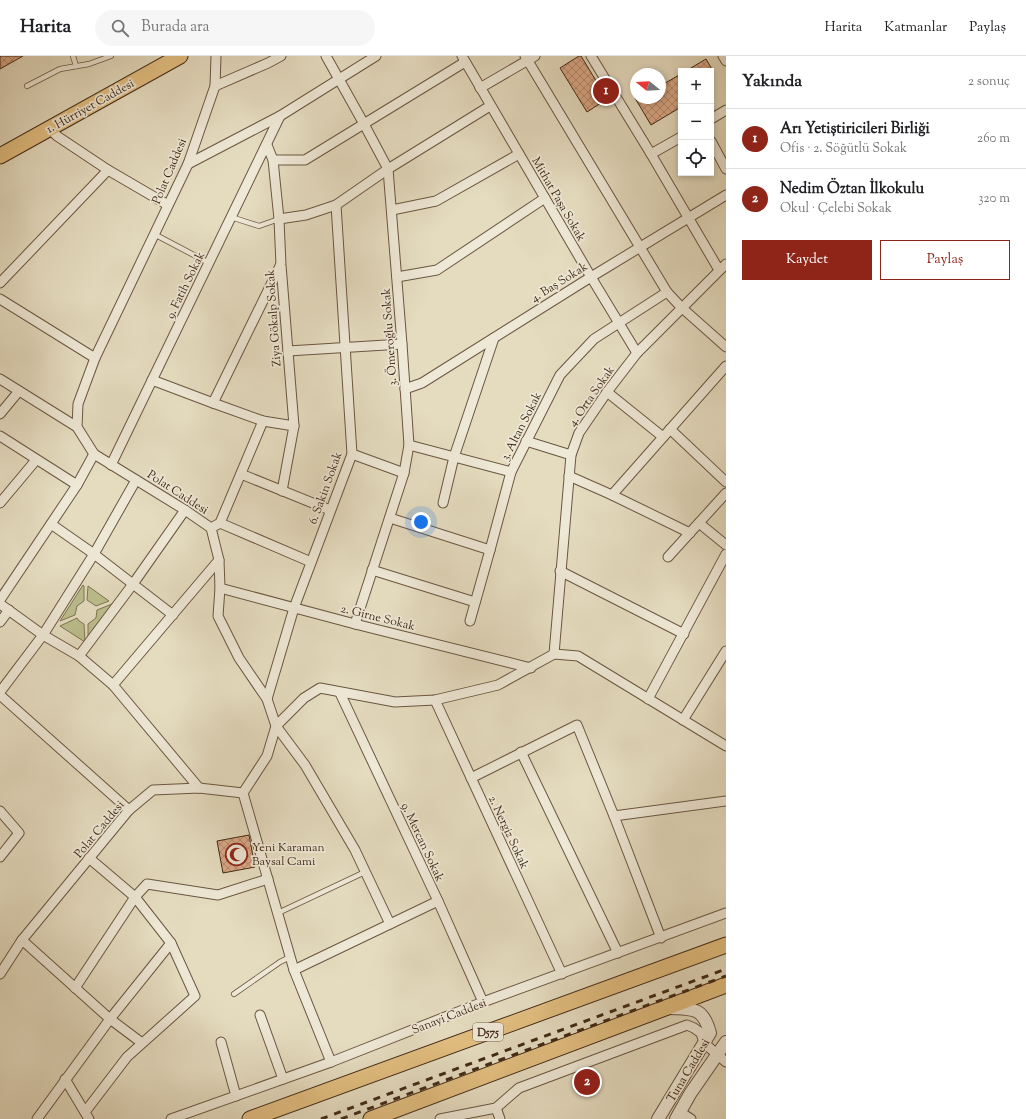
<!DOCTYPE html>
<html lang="tr">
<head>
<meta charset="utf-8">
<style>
  :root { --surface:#fff; --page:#f6f6f6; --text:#202124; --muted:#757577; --line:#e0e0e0; --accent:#8f2418 }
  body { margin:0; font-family:"Sorts Mill Goudy",serif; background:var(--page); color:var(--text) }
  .controls { position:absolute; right:12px; top:12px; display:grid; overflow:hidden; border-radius:0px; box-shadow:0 2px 6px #0003 }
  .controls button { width:36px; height:36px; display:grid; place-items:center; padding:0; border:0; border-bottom:1px solid var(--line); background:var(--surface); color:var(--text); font:20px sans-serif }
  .compass { position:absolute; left:630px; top:12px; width:36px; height:36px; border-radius:50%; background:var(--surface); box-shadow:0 2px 6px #0003; rotate:288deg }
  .you { position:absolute; left:421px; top:466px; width:14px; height:14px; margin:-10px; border:3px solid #fff; border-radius:50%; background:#1a73e8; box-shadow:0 0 0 6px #1a73e833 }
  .badge { display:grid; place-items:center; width:26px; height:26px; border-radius:50%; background:var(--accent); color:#fff; font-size:13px; font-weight:700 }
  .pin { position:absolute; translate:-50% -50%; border:2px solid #fff; box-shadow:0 1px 4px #0006 }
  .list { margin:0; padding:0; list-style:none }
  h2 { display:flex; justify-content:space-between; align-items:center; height:52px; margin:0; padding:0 16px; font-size:17px }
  h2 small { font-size:13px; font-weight:400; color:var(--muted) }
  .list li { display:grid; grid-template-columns:26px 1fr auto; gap:12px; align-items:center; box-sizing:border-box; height:60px; padding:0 16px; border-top:1px solid var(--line) }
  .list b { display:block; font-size:15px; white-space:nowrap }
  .list p { margin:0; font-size:13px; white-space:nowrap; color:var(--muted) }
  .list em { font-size:13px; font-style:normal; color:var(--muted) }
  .actions { display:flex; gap:8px; padding:12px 16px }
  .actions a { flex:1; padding:9px 0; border:1px solid var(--accent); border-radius:0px; text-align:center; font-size:14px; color:var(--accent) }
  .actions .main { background:var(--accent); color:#fff }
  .icon { flex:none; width:22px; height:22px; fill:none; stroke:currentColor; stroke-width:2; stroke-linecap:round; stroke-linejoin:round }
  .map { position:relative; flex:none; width:726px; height:1063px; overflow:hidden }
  header { display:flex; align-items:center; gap:24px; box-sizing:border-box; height:56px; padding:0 20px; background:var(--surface); border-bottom:1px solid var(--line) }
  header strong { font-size:19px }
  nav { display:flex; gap:22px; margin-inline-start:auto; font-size:14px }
  .search { width:280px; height:36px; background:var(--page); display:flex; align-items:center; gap:10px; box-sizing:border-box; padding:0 14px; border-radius:22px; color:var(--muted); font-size:15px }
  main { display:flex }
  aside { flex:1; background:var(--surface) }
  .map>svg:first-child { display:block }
  .green { fill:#bcbe8d; stroke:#7e7452 }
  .building { fill:url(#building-cross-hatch); stroke:#412a17 }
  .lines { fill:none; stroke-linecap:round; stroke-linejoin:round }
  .service-casing { stroke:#6a5641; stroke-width:6 }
  .minor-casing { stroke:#6a5641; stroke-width:11 }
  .tertiary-casing { stroke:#6a5641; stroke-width:14 }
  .primary-casing { stroke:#412a17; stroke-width:17 }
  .trunk-casing { stroke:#412a17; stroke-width:17 }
  .service { stroke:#eee8d6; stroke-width:4.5 }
  .minor { stroke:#eee8d6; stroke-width:9 }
  .tertiary { stroke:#eee8d6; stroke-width:12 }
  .primary { stroke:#e2be80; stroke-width:15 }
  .trunk { stroke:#e2be80; stroke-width:15 }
  .rail { stroke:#412a17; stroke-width:3; stroke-dasharray:7 7; stroke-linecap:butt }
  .labels { text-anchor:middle; stroke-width:3.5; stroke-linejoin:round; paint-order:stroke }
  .shield { fill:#eee8d6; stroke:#756350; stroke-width:1 }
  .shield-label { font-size:11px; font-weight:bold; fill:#412a17 }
  .street-label { font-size:12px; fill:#412a17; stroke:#eee8d6 }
  .poi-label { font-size:12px; fill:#412a17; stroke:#eee8d6; text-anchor:start }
</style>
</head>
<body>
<header>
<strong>Harita</strong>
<div class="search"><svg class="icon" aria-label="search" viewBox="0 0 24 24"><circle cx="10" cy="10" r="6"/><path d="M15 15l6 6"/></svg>Burada ara</div>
<nav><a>Harita</a><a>Katmanlar</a><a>Paylaş</a></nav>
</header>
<main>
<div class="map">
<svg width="726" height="1063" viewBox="0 0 726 1063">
  <defs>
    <pattern id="building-cross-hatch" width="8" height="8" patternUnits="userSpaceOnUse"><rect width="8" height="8" fill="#dba887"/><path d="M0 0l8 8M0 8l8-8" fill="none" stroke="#b3896d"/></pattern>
  </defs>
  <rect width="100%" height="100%" fill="#e5dcc0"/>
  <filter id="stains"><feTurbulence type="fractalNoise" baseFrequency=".005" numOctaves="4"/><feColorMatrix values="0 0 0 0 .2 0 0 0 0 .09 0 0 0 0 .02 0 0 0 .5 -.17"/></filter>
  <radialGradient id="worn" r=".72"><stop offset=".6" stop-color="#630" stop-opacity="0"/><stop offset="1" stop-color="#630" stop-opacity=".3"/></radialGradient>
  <g class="green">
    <path d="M83 529 84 530V545L77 550 75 559 60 565Z"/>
    <path d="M88 530 109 545 96 550 87 544Z"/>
    <path d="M112 548 113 549 88 585V568L96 562 97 554Z"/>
    <path d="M77 562 79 565 84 568 85 586 60 570Z"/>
  </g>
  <g class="building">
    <path d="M0 0H23L0 13Z"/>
    <path d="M579 0H581L607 43 587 56 560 12Z"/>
    <path d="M706 3 713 15H686Z"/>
    <path d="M681 18V51L651 69 635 42H660V30Z"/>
    <path d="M249 779 255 811 223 817 217 785Z"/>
  </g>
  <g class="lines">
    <defs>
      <g id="service">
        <path d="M73 0 76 10"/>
        <path d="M27 30 60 13 89 8 111 0"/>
        <path d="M231 161 259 170 279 163"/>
        <path d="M154 178 209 207"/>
        <path d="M278 857 365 816"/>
        <path d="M234 938 280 906 290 901"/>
      </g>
      <g id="minor">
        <path d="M326 0 364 68 388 113 402 288 409 389 404 417 355 568"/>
        <path d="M462 0 591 221 637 297"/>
        <path d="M525 0 667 236 681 251 726 291"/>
        <path d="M591 0 651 98 719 214"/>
        <path d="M723 0 726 5"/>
        <path d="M215 30 268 7 281 0"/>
        <path d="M480 32 535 0"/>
        <path d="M711 63 726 54"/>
        <path d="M50 73 57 80 108 114 168 149"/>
        <path d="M711 85 726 113"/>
        <path d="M267 89 273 104 279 163 281 209 294 370 282 435"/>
        <path d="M651 98 681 81"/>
        <path d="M273 104H305L465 6"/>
        <path d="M188 108 280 60 376 0"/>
        <path d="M392 154 436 145 519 98"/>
        <path d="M279 163 306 159 336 149 388 113 490 50"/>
        <path d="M397 221 437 214 545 142"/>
        <path d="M0 227 108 114"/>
        <path d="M0 243 95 302"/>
        <path d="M288 295 402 288"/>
        <path d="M0 323 77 371"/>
        <path d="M152 324 213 347 263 365 294 370"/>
        <path d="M405 333 422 327 591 221 726 139"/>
        <path d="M607 336 663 381"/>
        <path d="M213 347 280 210"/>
        <path d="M0 358 19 335"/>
        <path d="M670 373 726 426"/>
        <path d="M0 380 77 429"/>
        <path d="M526 385 571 399"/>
        <path d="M409 389 511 416"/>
        <path d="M352 398 404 417"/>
        <path d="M111 409 280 60"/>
        <path d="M241 418 330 454"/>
        <path d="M569 420 612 439 690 477"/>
        <path d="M612 439 726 310"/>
        <path d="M0 447 36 404"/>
        <path d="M443 447 454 401 494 282"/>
        <path d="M390 462 490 494"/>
        <path d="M220 467 311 506"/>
        <path d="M699 467 726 489"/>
        <path d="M51 468 94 498 173 559"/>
        <path d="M211 472 220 467 263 365"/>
        <path d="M668 501 726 437"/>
        <path d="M372 514 475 546"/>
        <path d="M560 515 684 578"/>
        <path d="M220 532 355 568 531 612"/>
        <path d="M0 544 77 429 94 398"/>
        <path d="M0 548 43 579 79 600 113 629 199 732"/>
        <path d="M470 565 490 494 511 416 560 319 594 283 667 236"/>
        <path d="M0 566 9 554"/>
        <path d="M554 598 571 399 579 377 607 336 637 297 726 208"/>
        <path d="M554 598 578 600 726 690"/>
        <path d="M79 600 133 528 185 454"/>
        <path d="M113 629 219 504"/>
        <path d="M0 636 43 579 94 498 136 424"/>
        <path d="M340 637 438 845 483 946"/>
        <path d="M0 639 129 754"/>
        <path d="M267 643 294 552 352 398 336 149"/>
        <path d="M648 643 726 498"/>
        <path d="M435 644 562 918"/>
        <path d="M683 664 726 595"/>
        <path d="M521 696 618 897"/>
        <path d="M471 722 577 669 614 760 661 882"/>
        <path d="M243 737 294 914 331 1006"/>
        <path d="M0 755 19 777 0 801"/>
        <path d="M614 760 726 745"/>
        <path d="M390 868 355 794 305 709 276 670 304 642 320 632 395 646 435 644 498 629 554 598"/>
        <path d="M22 884 110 963 142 987"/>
        <path d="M294 914 438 845"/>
        <path d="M0 918 22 884 129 754 153 734 199 732 243 737 267 700 276 670 267 643 239 602 218 560 220 532 219 504 211 472 185 454 94 398 77 371 78 348 95 302 188 108 215 30 216 0"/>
        <path d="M75 932 135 841 147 828 218 839 268 823"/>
        <path d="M260 959 283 1023"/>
        <path d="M221 986 236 1040"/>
        <path d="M65 1023 89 1063"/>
        <path d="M496 1052 500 1063"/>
        <path d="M85 1056 127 1001 195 940 171 887 135 841 89 802"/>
        <path d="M680 1056 691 1063"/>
        <path d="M37 1063 110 963 171 887"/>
        <path d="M171 1063 331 1006 483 946 726 857"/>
        <path d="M440 1063 496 1052 519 1032 687 969 694 972 701 977 704 987 726 1006"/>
      </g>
      <g id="tertiary">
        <path d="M658 1063 710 977C703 950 692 953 668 952"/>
        <path d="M676 1063 690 1038 726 986"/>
      </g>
      <path id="primary" d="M0 100 180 0"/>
      <g id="trunk">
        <path d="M250 1063 726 889"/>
        <path d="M371 1063 726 929"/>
      </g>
    </defs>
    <use href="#service" class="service-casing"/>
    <use href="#minor" class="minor-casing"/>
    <use href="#tertiary" class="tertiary-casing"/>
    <use href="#primary" class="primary-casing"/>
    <use href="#trunk" class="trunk-casing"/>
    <use href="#service" class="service"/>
    <use href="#minor" class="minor"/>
    <use href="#tertiary" class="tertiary"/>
    <use href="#primary" class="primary"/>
    <use href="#trunk" class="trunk"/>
    <g class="rail">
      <path d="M321 1063 726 913"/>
      <path d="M341 1063 726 920"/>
    </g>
  </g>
  <defs>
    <symbol id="mosque-ring" viewBox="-11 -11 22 22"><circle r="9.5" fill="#eee8d6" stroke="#8f2418" stroke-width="1.5"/><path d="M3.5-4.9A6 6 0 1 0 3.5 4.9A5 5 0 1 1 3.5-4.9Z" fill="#8f2418"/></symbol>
  </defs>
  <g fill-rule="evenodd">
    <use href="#mosque-ring" x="224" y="786" width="25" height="25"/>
  </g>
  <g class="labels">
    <rect class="shield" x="473" y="967" width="30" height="18" rx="3"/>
    <g class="shield-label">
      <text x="488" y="980">D575</text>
    </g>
    <g class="street-label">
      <text transform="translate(90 50) rotate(-29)" y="4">1. Hürriyet Caddesi</text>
      <text transform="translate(169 115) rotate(-67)" y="4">Polat Caddesi</text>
      <text transform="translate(559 143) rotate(60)" y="4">Mithat Paşa Sokak</text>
      <text transform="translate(559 226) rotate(-32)" y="4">4. Baş Sokak</text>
      <text transform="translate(185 229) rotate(-64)" y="4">9. Fatih Sokak</text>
      <text transform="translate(273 262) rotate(-94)" y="4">Ziya Gökalp Sokak</text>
      <text transform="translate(389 281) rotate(-94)" y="4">3. Ömeroğlu Sokak</text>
      <text transform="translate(591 340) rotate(-55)" y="4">4. Orta Sokak</text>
      <text transform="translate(521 370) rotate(-63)" y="4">3. Altan Sokak</text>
      <text transform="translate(325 432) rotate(-70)" y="4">6. Sakin Sokak</text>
      <text transform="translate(178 436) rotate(33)" y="4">Polat Caddesi</text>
      <text transform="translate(378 561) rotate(14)" y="4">2. Girne Sokak</text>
      <text transform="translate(99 773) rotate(-50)" y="4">Polat Caddesi</text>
      <text transform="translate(509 776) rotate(65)" y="4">2. Nergiz Sokak</text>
      <text transform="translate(423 786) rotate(65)" y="4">9. Mercan Sokak</text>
      <text transform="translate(449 960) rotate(-21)" y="4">Sanayi Caddesi</text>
      <text transform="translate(688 1014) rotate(-59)" y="4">Tuna Caddesi</text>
    </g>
    <g class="poi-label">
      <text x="252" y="795">Yeni Karaman<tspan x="252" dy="14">Baysal Cami</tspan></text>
    </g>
  </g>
  <rect width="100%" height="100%" filter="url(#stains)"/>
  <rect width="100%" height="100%" fill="url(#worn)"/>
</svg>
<div class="controls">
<button>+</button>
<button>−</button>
<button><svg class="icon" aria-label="locate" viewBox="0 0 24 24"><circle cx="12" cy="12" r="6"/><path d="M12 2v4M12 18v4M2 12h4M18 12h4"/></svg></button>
</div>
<svg class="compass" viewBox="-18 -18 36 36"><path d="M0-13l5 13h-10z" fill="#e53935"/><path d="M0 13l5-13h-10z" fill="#757577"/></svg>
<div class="you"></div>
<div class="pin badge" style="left:606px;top:35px">1</div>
<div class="pin badge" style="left:587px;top:1026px">2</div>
</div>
<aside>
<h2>Yakında<small>2 sonuç</small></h2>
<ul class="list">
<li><span class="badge">1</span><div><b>Arı Yetiştiricileri Birliği</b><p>Ofis · 2. Söğütlü Sokak</p></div><em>260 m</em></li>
<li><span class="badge">2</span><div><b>Nedim Öztan İlkokulu</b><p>Okul · Çelebi Sokak</p></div><em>320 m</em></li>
</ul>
<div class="actions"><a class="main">Kaydet</a><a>Paylaş</a></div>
</aside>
</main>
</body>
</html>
